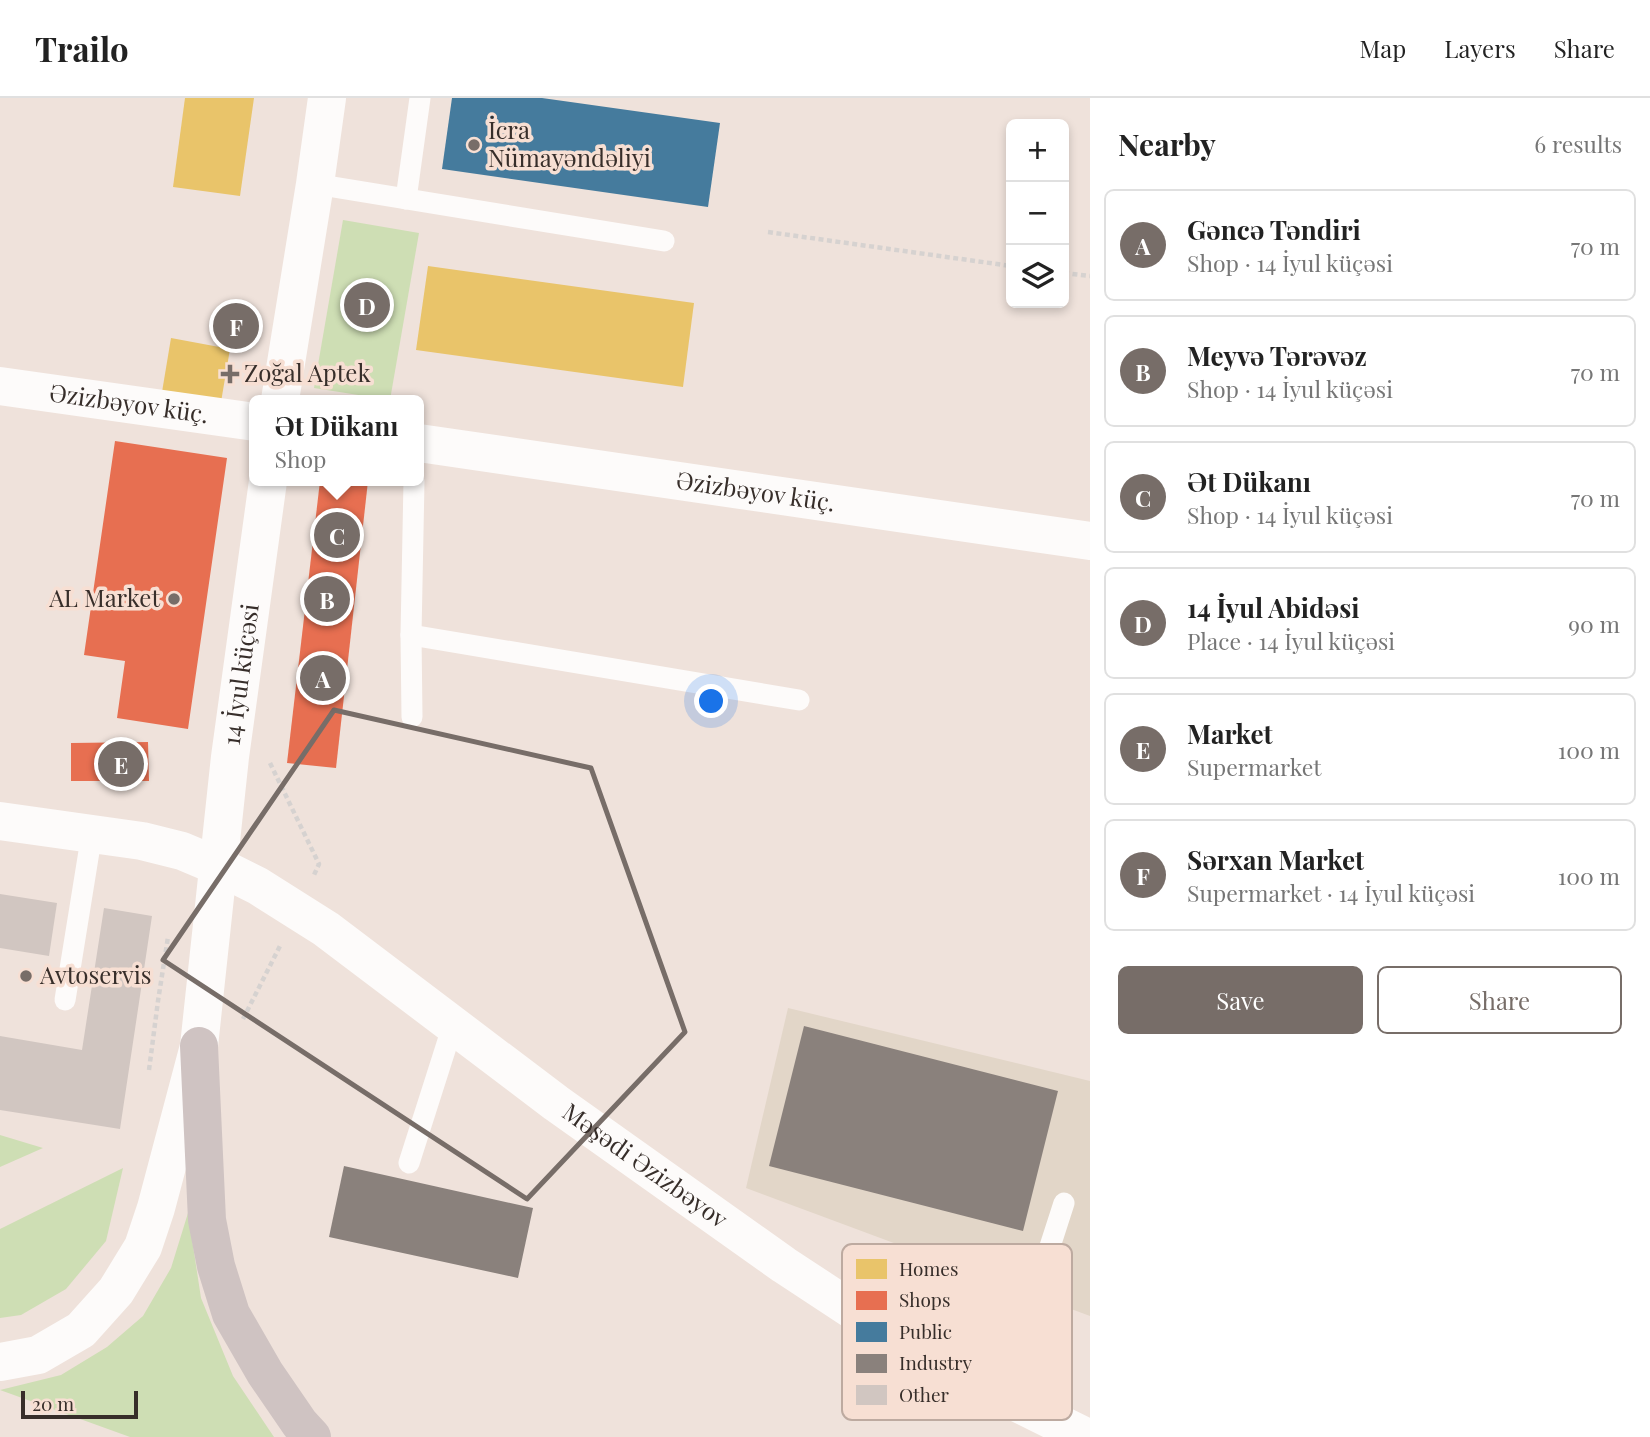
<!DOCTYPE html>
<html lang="en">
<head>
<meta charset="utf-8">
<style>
  :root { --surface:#fff; --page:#f6f6f6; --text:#222; --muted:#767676; --line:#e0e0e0; --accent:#776d68 }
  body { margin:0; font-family:"Playfair Display",serif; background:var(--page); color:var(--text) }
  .controls { position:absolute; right:21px; top:21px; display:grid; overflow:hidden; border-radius:10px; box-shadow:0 4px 10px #0003 }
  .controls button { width:63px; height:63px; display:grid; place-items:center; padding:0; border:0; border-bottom:2px solid var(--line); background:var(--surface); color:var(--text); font:35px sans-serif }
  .scale { position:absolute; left:21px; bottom:18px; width:117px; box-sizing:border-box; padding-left:7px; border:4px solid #372e2a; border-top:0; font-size:19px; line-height:24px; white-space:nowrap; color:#372e2a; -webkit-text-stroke:5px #f7dfd3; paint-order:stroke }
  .you { position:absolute; left:712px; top:604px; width:24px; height:24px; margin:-18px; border:5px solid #fff; border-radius:50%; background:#1a73e8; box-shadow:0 0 0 10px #1a73e833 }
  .badge { display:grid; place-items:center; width:46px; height:46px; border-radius:50%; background:var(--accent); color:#fff; font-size:23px; font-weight:700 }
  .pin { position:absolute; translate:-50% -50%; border:4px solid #fff; box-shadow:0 2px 7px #0006 }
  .popup { position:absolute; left:249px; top:297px; width:175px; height:91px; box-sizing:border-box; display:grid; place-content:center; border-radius:10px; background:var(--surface); filter:drop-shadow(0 2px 5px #0005); font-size:23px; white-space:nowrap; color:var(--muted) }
  .popup b { font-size:26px; color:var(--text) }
  .popup::after { content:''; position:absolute; left:50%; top:100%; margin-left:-14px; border:14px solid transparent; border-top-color:var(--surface) }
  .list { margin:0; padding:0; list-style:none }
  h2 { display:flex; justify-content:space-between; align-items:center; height:91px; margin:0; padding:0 28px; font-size:30px }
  h2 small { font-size:23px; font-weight:400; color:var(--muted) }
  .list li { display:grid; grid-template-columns:46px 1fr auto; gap:21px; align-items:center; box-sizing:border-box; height:112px; margin:0 14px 14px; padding:0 14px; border:2px solid var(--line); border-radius:10px }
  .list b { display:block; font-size:26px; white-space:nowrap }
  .list p { margin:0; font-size:23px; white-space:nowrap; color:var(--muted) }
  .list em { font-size:23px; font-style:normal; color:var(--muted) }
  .actions { display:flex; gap:14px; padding:21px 28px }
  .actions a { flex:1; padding:16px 0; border:2px solid var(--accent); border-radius:10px; text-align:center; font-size:24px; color:var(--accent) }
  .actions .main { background:var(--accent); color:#fff }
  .icon { flex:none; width:38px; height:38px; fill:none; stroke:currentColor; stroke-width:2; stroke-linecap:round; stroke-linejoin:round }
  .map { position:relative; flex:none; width:1090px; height:1339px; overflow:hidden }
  header { display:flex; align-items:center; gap:42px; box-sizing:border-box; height:98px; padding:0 35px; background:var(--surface); border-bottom:2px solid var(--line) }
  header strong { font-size:33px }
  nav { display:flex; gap:38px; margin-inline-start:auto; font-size:24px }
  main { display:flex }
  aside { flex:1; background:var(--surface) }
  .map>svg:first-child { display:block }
  .industrial { fill:#e2d6c8 }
  .green { fill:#cedeb4 }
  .homes { fill:#e9c46a }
  .shops { fill:#e76f51 }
  .public { fill:#457b9d }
  .industry { fill:#8a817c }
  .building { fill:#d1c6c1 }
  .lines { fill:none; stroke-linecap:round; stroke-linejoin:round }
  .path { stroke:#d6d2d0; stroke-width:4.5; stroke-dasharray:5 3.5; stroke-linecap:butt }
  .lane { stroke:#fdfbfa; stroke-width:21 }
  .street { stroke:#fdfbfa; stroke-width:38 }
  .secondary { stroke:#fdfbfa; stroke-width:38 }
  .highway { stroke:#cfc3c2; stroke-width:38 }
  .marked { fill:none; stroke:#776d68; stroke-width:5; stroke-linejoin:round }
  .poi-dot { fill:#776d68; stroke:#f7dfd3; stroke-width:2.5 }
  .labels { text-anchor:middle; stroke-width:7; stroke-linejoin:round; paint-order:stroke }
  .poi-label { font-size:24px; fill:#372e2a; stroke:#f7dfd3; text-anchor:start }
  .street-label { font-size:24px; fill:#372e2a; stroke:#f7dfd3 }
  .key { fill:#f7dfd3; stroke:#bdaaa0; stroke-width:2 }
  .key-label { font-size:19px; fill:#372e2a }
</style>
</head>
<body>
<header>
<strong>Trailo</strong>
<nav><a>Map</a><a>Layers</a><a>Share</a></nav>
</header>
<main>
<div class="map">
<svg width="1090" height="1339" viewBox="0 0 1090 1339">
  <rect width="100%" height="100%" fill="#efe2db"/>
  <path class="industrial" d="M788 910 1090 983V1218L746 1090Z"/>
  <g class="green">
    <path d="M343 122 419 135 390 302 314 290Z"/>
    <path d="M0 1037 43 1050 0 1069Z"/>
    <path d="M123 1070 106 1143 66 1191 21 1217 0 1220V1131Z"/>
    <path d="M188 1115 201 1200 233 1278 274 1339H130L0 1292 61 1277 107 1249 143 1218 171 1170Z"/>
  </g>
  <g class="homes">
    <path d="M185 0H254L240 98 173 89Z"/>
    <path d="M428 168 694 205 683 289 416 252Z"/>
    <path d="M171 240 230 251 221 304 162 294Z"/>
  </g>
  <g class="shops">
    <path d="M115 343 227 360 188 631 117 620 125 563 84 557Z"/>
    <path d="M320 383H368L336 670 287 665Z"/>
    <path d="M148 644 149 683H71V645Z"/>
  </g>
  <path class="public" d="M452 0H542L720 25 708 109 442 71Z"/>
  <g class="industry">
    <path d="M804 928 1058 993 1023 1133 769 1068Z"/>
    <path d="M344 1068 533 1110 518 1180 329 1139Z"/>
  </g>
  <g class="building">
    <path d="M0 796 57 805 49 858 0 850Z"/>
    <path d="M104 810 152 818 120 1031 0 1012V938L82 952Z"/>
  </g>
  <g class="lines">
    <g class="path">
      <path d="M768 134 1011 168"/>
      <path d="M1064 175 1090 178"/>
      <path d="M270 665 319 766 314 777"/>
      <path d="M243 921 280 848"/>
      <path d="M149 972 158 903 168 839"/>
    </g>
    <g class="lane">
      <path d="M315 86 664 143"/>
      <path d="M406 101 420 0"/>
      <path d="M411 537 799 602"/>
      <path d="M412 619 411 537 414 383"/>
      <path d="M65 902 92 735"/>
      <path d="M409 1065 453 927"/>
      <path d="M987 1290 1034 1198 1064 1105"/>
    </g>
    <g class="street">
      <path id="s1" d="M0 288 255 324"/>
      <path id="s2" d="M419 345 1090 443"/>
    </g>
    <g class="secondary">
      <path d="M280 302 315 86 327 0"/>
      <path id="s3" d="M0 723 142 743 182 753 220 769 258 788 326 831 556 1005 784 1167 866 1221 987 1290 1086 1339"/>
      <path id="s4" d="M0 1264 38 1257 81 1232 116 1193 143 1149 156 1110 199 948 230 659 268 383"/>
    </g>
    <path class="highway" d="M199 948 207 1122 216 1168 231 1216 265 1275 300 1326 312 1339"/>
  </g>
  <path class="marked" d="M334 612 591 670 685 934 527 1101 163 862Z"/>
  <g class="poi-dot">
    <circle cx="474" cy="47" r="7"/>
    <path d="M226.5 265.5h7v7h7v7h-7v7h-7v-7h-7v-7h7z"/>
    <circle cx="174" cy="501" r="7"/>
    <circle cx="26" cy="878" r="7"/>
  </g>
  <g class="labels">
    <g class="poi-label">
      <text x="488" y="41">İcra<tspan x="488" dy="28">Nümayəndəliyi</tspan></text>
      <text x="244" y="284">Zoğal Aptek</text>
      <text x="160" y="509" text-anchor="end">AL Market</text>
      <text x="40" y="886">Avtoservis</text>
    </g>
    <g class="street-label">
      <text dy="8" stroke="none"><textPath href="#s1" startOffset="130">Əzizbəyov küç.</textPath></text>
      <text dy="8" stroke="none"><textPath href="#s2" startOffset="340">Əzizbəyov küç.</textPath></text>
      <text dy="8" stroke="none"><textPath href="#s4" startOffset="775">14 İyul küçəsi</textPath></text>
      <text dy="8" stroke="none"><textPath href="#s3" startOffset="746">Məşədi Əzizbəyov</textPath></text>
    </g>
  </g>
  <rect x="842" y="1146" width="230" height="176" rx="10" class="key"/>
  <rect x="856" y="1161" width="31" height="20" fill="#e9c46a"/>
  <rect x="856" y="1193" width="31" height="19" fill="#e76f51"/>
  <rect x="856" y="1224" width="31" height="20" fill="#457b9d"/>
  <rect x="856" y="1256" width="31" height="19" fill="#8a817c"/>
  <rect x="856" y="1287" width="31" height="20" fill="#d1c6c1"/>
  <g class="key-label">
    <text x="899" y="1178">Homes</text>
    <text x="899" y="1209">Shops</text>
    <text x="899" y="1241">Public</text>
    <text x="899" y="1272">Industry</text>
    <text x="899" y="1304">Other</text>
  </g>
</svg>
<div class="controls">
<button>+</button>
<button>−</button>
<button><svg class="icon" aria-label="layers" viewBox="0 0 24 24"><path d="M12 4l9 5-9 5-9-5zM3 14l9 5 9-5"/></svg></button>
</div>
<div class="scale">20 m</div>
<div class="you"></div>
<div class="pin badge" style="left:323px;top:580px">A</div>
<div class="pin badge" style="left:327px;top:501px">B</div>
<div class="pin badge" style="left:337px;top:437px">C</div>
<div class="popup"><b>Ət Dükanı</b>Shop</div>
<div class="pin badge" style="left:367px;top:207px">D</div>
<div class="pin badge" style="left:121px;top:666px">E</div>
<div class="pin badge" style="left:236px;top:228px">F</div>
</div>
<aside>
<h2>Nearby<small>6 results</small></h2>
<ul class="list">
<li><span class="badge">A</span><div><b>Gəncə Təndiri</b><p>Shop · 14 İyul küçəsi</p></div><em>70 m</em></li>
<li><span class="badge">B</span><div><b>Meyvə Tərəvəz</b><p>Shop · 14 İyul küçəsi</p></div><em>70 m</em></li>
<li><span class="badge">C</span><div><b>Ət Dükanı</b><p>Shop · 14 İyul küçəsi</p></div><em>70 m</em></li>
<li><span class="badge">D</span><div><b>14 İyul Abidəsi</b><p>Place · 14 İyul küçəsi</p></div><em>90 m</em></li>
<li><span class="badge">E</span><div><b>Market</b><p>Supermarket</p></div><em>100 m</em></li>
<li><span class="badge">F</span><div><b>Sərxan Market</b><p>Supermarket · 14 İyul küçəsi</p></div><em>100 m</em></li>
</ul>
<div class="actions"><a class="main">Save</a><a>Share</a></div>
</aside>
</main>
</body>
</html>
